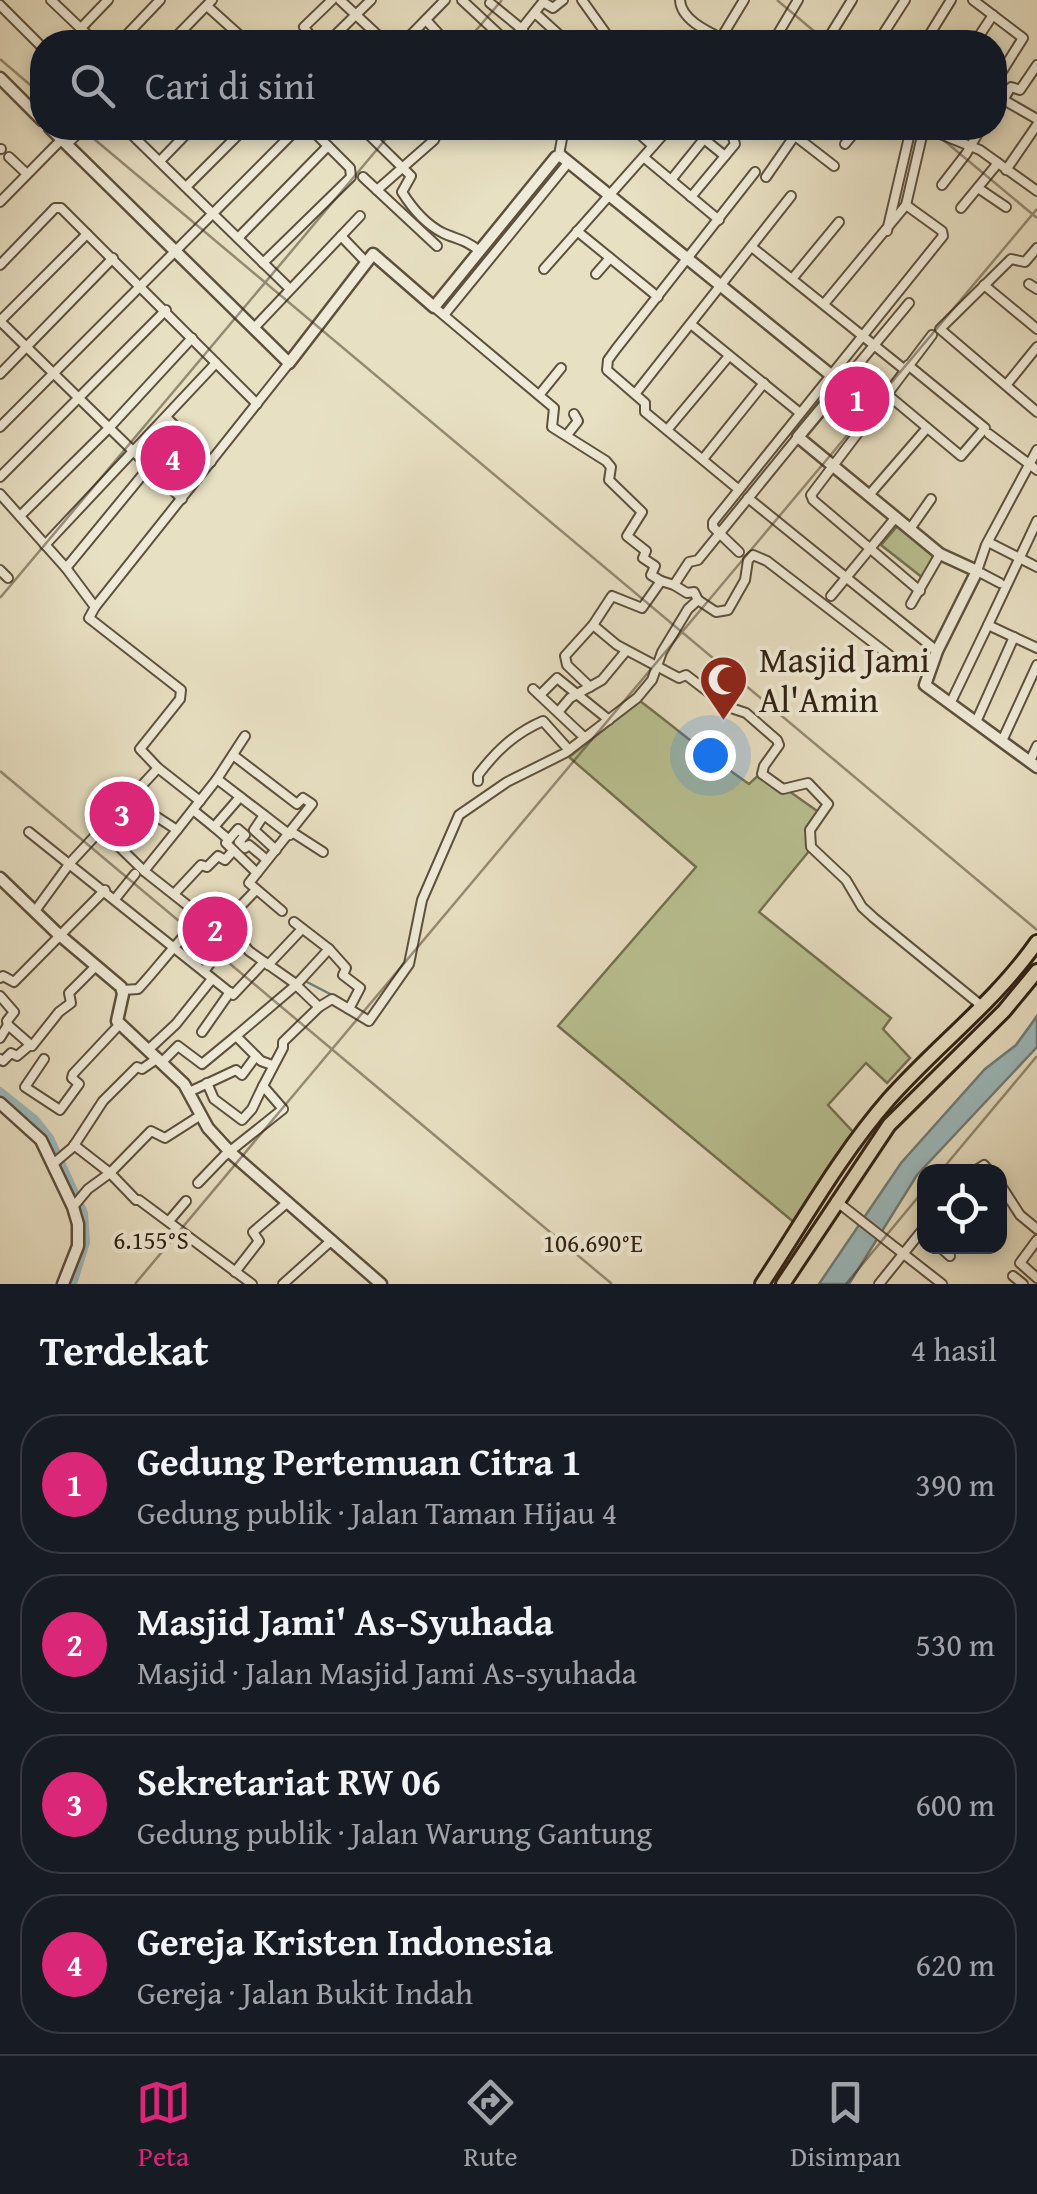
<!DOCTYPE html>
<html lang="id">
<head>
<meta charset="utf-8">
<style>
  :root { --surface:#171b24; --page:#20242c; --text:#f1f3f6; --muted:#9ea1a6; --line:#363941; --accent:#db2777 }
  body { margin:0; font-family:"Gentium Book Plus",serif; background:var(--page); color:var(--text) }
  .controls { position:absolute; right:30px; bottom:30px; display:grid; overflow:hidden; border-radius:20px; box-shadow:0 5px 15px #0003 }
  .controls button { width:90px; height:90px; display:grid; place-items:center; padding:0; border:0; border-bottom:2px solid var(--line); background:var(--surface); color:var(--text); font:50px sans-serif }
  .you { position:absolute; left:710px; top:755px; width:35px; height:35px; margin:-25px; border:8px solid #fff; border-radius:50%; background:#1a73e8; box-shadow:0 0 0 15px #1a73e833 }
  .badge { display:grid; place-items:center; width:65px; height:65px; border-radius:50%; background:var(--accent); color:#fff; font-size:32px; font-weight:700 }
  .pin { position:absolute; translate:-50% -50%; border:5px solid #fff; box-shadow:0 2px 10px #0006 }
  .list { margin:0; padding:0; list-style:none }
  h2 { display:flex; justify-content:space-between; align-items:center; height:130px; margin:0; padding:0 40px; font-size:42px }
  h2 small { font-size:32px; font-weight:400; color:var(--muted) }
  .list li { display:grid; grid-template-columns:65px 1fr auto; gap:30px; align-items:center; box-sizing:border-box; height:140px; margin:0 20px 20px; padding:0 20px; border:2px solid var(--line); border-radius:40px }
  .list b { display:block; font-size:38px; white-space:nowrap }
  .list p { margin:0; font-size:32px; white-space:nowrap; color:var(--muted) }
  .list em { font-size:32px; font-style:normal; color:var(--muted) }
  .icon { flex:none; width:55px; height:55px; fill:none; stroke:currentColor; stroke-width:2; stroke-linecap:round; stroke-linejoin:round }
  .map { position:relative; flex:none; width:1037px; height:1284px; overflow:hidden }
  .search { position:absolute; background:var(--surface); box-shadow:0 5px 15px #0003; left:30px; right:30px; top:30px; height:110px; display:flex; align-items:center; gap:25px; box-sizing:border-box; padding:0 35px; border-radius:40px; color:var(--muted); font-size:38px }
  .sheet { height:770px; background:var(--surface) }
  nav { display:flex; justify-content:space-around; align-items:center; box-sizing:border-box; height:140px; border-top:2px solid var(--line); background:var(--surface); font-size:28px; color:var(--muted) }
  nav a { display:grid; justify-items:center; gap:5px }
  nav .on { color:var(--accent) }
  .map>svg:first-child { display:block }
  .green { fill:#b9c192; stroke:#747152; stroke-width:2.5 }
  .water { fill:#9cbabe; stroke:#707d79; stroke-width:2.5 }
  .lines { fill:none; stroke-linecap:round; stroke-linejoin:round }
  .stream { stroke:#707d79; stroke-width:2.5 }
  .canal { stroke:#9cbabe; stroke-width:8 }
  .minor-casing { stroke:#5d513e; stroke-width:12 }
  .tertiary-casing { stroke:#5d513e; stroke-width:15 }
  .trunk-casing { stroke:#2f2112; stroke-width:18 }
  .minor { stroke:#f0ebd8; stroke-width:8 }
  .tertiary { stroke:#f0ebd8; stroke-width:10 }
  .trunk { stroke:#e8e0c3; stroke-width:12 }
  .ticks { fill:none; stroke:#2f2112; stroke-width:2.5; stroke-opacity:0.45 }
  .labels { text-anchor:middle; stroke-width:8; stroke-linejoin:round; paint-order:stroke }
  .poi-label { font-size:35px; fill:#2f2112; stroke:#f0ebd8; text-anchor:start }
  .ticks-label { font-size:25px; text-anchor:middle; fill:#2f2112; stroke:#f0ebd8; stroke-width:8; stroke-linejoin:round; paint-order:stroke }
</style>
</head>
<body>
<div class="map">
<svg width="1037" height="1284" viewBox="0 0 1037 1284">
  <rect width="100%" height="100%" fill="#e8e0c3"/>
  <filter id="stains"><feTurbulence type="fractalNoise" baseFrequency=".002" numOctaves="4"/><feColorMatrix values="0 0 0 0 .2 0 0 0 0 .09 0 0 0 0 .02 0 0 0 .5 -.17"/></filter>
  <radialGradient id="worn" r=".72"><stop offset=".6" stop-color="#630" stop-opacity="0"/><stop offset="1" stop-color="#630" stop-opacity=".3"/></radialGradient>
  <g class="green">
    <path d="M899 524 936 554 923 578 881 545Z"/>
    <path d="M640 701C677 729 711 758 749 784L762 772 820 813 807 830 810 850 759 912 891 1018 883 1029 910 1058 887 1083 866 1063 828 1105 853 1132 796 1224 558 1026 696 867 569 757Z"/>
  </g>
  <path class="water" d="M1037 1016V1047L917 1175 849 1284H819L901 1163 985 1069 1016 1045Z"/>
  <g class="lines">
    <path class="stream" d="M305 981 334 996"/>
    <path class="canal" d="M0 1091 35 1119 50 1138 84 1213 86 1242 73 1284"/>
    <defs>
      <g id="minor">
        <path d="M51 0 95 42"/>
        <path d="M340 0 385 42"/>
        <path d="M462 0 507 42"/>
        <path d="M582 0 612 42"/>
        <path d="M680 0C681 21 711 33 729 42"/>
        <path d="M973 0 1023 38 994 84"/>
        <path d="M490 3 523 30"/>
        <path d="M0 5 42 47"/>
        <path d="M207 6 247 42"/>
        <path d="M535 13 567 42"/>
        <path d="M426 20 446 42"/>
        <path d="M81 28 108 0"/>
        <path d="M182 31 194 42"/>
        <path d="M721 38 744 0"/>
        <path d="M120 42 160 0"/>
        <path d="M171 42 212 0"/>
        <path d="M315 42 304 27 332 0"/>
        <path d="M328 42 371 0"/>
        <path d="M360 42 373 31"/>
        <path d="M404 42 445 0"/>
        <path d="M511 42 543 2 553 8 563 0"/>
        <path d="M544 42 553 30"/>
        <path d="M773 42 798 0"/>
        <path d="M826 42 852 0"/>
        <path d="M878 42 905 0"/>
        <path d="M925 42 951 0"/>
        <path d="M975 42 993 15"/>
        <path d="M995 95 1037 119"/>
        <path d="M1003 100 1011 87 1020 90 1037 65"/>
        <path d="M125 128 290 289"/>
        <path d="M362 128 411 176 402 192C412 208 425 224 443 233 456 239 467 240 479 251"/>
        <path d="M633 128 653 146"/>
        <path d="M925 128 980 150 1037 191"/>
        <path d="M794 135 834 166"/>
        <path d="M137 139 149 128"/>
        <path d="M704 139 725 156"/>
        <path d="M67 144 84 128"/>
        <path d="M845 144 858 128"/>
        <path d="M0 149H1"/>
        <path d="M559 155 563 133"/>
        <path d="M9 157 27 174"/>
        <path d="M647 160 719 220"/>
        <path d="M160 161 192 128"/>
        <path d="M1006 170 1037 125"/>
        <path d="M363 177 437 246"/>
        <path d="M766 177 800 128"/>
        <path d="M671 180 704 139 708 128"/>
        <path d="M942 185 966 154 981 128"/>
        <path d="M186 187 245 128"/>
        <path d="M978 188 1006 207"/>
        <path d="M377 190 434 140 439 128"/>
        <path d="M691 197 735 144 730 128"/>
        <path d="M0 202 62 139"/>
        <path d="M961 208 998 163"/>
        <path d="M577 231 658 297"/>
        <path d="M341 236 365 261"/>
        <path d="M238 238 328 146"/>
        <path d="M753 248 905 370"/>
        <path d="M1037 248 1025 262 1011 259 940 329 1037 412"/>
        <path d="M263 263 351 177 350 168 310 128"/>
        <path d="M0 265 55 208H61L257 404"/>
        <path d="M544 269 669 128"/>
        <path d="M596 274 610 258"/>
        <path d="M792 279 839 222"/>
        <path d="M1029 284 1037 289"/>
        <path d="M984 285 1037 329"/>
        <path d="M824 304 906 205 922 136 913 133 909 137 887 231"/>
        <path d="M434 307 554 408 552 427 606 461 611 467 609 480 642 512 627 536 646 551 643 558 655 566 651 575 661 581"/>
        <path d="M444 315 568 163"/>
        <path d="M0 321 182 499"/>
        <path d="M0 321 87 234"/>
        <path d="M692 325 800 413"/>
        <path d="M254 328 360 216"/>
        <path d="M0 374 113 258"/>
        <path d="M842 384 909 303"/>
        <path d="M1007 384 1037 347"/>
        <path d="M540 394 561 368"/>
        <path d="M635 394 791 196"/>
        <path d="M888 395 961 456 985 428 908 365"/>
        <path d="M166 417 211 462"/>
        <path d="M0 427 298 128"/>
        <path d="M667 430 729 356"/>
        <path d="M989 434 1037 470"/>
        <path d="M567 435 578 421 574 414"/>
        <path d="M703 459 764 383"/>
        <path d="M0 477 166 310"/>
        <path d="M738 489 645 412V403L607 370 608 360 616 349 755 172"/>
        <path d="M0 494 66 568 95 607"/>
        <path d="M870 494 927 428"/>
        <path d="M748 498 937 651"/>
        <path d="M20 516 109 428 192 338"/>
        <path d="M1037 521 988 625 1037 648"/>
        <path d="M910 529 931 499"/>
        <path d="M988 542 1037 567"/>
        <path d="M45 545 216 363"/>
        <path d="M739 552 713 527V522L943 236 942 231 906 205"/>
        <path d="M66 568 149 467"/>
        <path d="M0 570 8 578"/>
        <path d="M1000 583 977 571 986 545 1037 450"/>
        <path d="M674 585 687 593 694 592 698 600"/>
        <path d="M920 591 813 500 811 495 932 335"/>
        <path d="M831 596 896 517"/>
        <path d="M911 604 940 554"/>
        <path d="M593 625 617 645 679 678 686 675 728 707 746 713 777 740 779 745 764 766 762 774 783 789 808 783 828 804 810 830 811 847 846 880 862 907 874 918 983 1007"/>
        <path d="M590 687 567 665 565 656 593 625 612 596 642 608 661 581 674 585 689 562 698 560 798 437"/>
        <path d="M533 689 584 737"/>
        <path d="M540 695 557 678 609 720"/>
        <path d="M950 704 988 625"/>
        <path d="M559 711 570 698 602 680 626 651"/>
        <path d="M976 722 1014 637"/>
        <path d="M1002 741 1037 665"/>
        <path d="M233 755 297 804 303 798 312 804 249 883 282 911"/>
        <path d="M1030 761 1037 746"/>
        <path d="M217 779 290 835"/>
        <path d="M478 781V775C496 751 515 733 543 721L569 750"/>
        <path d="M200 801 158 768 140 749 180 699 181 690 89 618 95 607 289 363"/>
        <path d="M122 805 145 823 157 817 177 830 217 779 245 736"/>
        <path d="M193 810 214 827"/>
        <path d="M264 815 254 830 276 850"/>
        <path d="M100 828 144 871 201 916"/>
        <path d="M29 832 233 995 264 962"/>
        <path d="M292 832 323 852"/>
        <path d="M228 839 214 827 240 797"/>
        <path d="M144 871 177 830"/>
        <path d="M257 873 226 843 238 829 245 835 239 842 245 848 249 845 267 860"/>
        <path d="M174 894 201 865 207 867 218 856 225 860 233 851"/>
        <path d="M115 899 135 874"/>
        <path d="M35 911 70 863 158 768"/>
        <path d="M329 949 346 968 343 975 360 988 349 1009"/>
        <path d="M268 965 302 929"/>
        <path d="M205 970 224 945 237 937 249 951 293 982 319 1007"/>
        <path d="M0 978 3 976 14 982 105 890"/>
        <path d="M123 990 138 989C160 966 192 920 218 908L227 920 256 890"/>
        <path d="M0 996 14 1012 7 1021 8 1025 32 1046 59 1012 71 1003 69 993 96 966"/>
        <path d="M202 1032 230 992"/>
        <path d="M236 1036 296 985 329 949 294 922"/>
        <path d="M0 1038 8 1025"/>
        <path d="M148 1050 176 1024 212 979"/>
        <path d="M0 1059 3 1061 11 1053 17 1056 30 1045"/>
        <path d="M44 1059 25 1087 60 1110 79 1084 72 1078 73 1074 119 1025"/>
        <path d="M162 1062 178 1046 202 1064 236 1036 261 1061 272 1065"/>
        <path d="M207 1083 214 1099 242 1120 252 1109 263 1086"/>
        <path d="M189 1092 236 1070 242 1075 256 1056"/>
        <path d="M74 1145 110 1173 151 1131 165 1138 201 1115"/>
        <path d="M53 1164 73 1147 103 1101 137 1067 142 1069 158 1058"/>
        <path d="M973 1172 984 1165 990 1172"/>
        <path d="M198 1183 224 1156 283 1109 263 1086 283 1048V1042L319 1007 332 999 369 1021 409 964 422 900 459 815 507 782 565 753 637 698 652 680 662 652 688 609 698 600 716 612 728 610 745 580 748 560 753 555 767 561 902 665"/>
        <path d="M1000 1184 1020 1215 1037 1229"/>
        <path d="M836 1201 942 1284"/>
        <path d="M73 1207 88 1189 110 1173 136 1200H139L252 1284"/>
        <path d="M169 1221 186 1201"/>
        <path d="M1037 1240 1020 1263 1037 1278"/>
        <path d="M939 1246 950 1256"/>
        <path d="M235 1272 259 1241 253 1232 288 1202"/>
        <path d="M1013 1276 1023 1284"/>
        <path d="M283 1284 332 1240"/>
        <path d="M879 1284 924 1228"/>
      </g>
      <g id="tertiary">
        <path d="M0 78 42 120"/>
        <path d="M50 128 289 363 373 254 434 307 556 157 561 156 842 384 798 437 940 554 977 571 937 651 925 685 1037 767"/>
        <path d="M0 878 56 932 121 987 123 994 117 1021 184 1084 208 1128 231 1153 381 1284"/>
        <path d="M0 1103 41 1140 73 1207 78 1224V1246L63 1284"/>
      </g>
      <g id="trunk">
        <path d="M762 1284C803 1222 840 1155 889 1099 937 1045 995 1002 1037 942"/>
        <path d="M783 1284 889 1125 1004 1011 1037 971"/>
      </g>
    </defs>
    <use href="#minor" class="minor-casing"/>
    <use href="#tertiary" class="tertiary-casing"/>
    <use href="#trunk" class="trunk-casing"/>
    <use href="#minor" class="minor"/>
    <use href="#tertiary" class="tertiary"/>
    <use href="#trunk" class="trunk"/>
  </g>
  <path class="ticks" d="M777 0 827 42M466 42 502 0M0 59 42 95M81 128 1037 930M929 128 1037 218M0 598 395 128M0 771 612 1284M940 1172 1037 1056M135 1284 1037 209M846 1284 924 1190"/>
  <defs>
    <symbol id="mosque-pin" viewBox="-11 -11 22 30"><path d="M0 17L-7.5 6A9.5 9.5 0 1 1 7.5 6Z" fill="#8f2418" stroke="#f0ebd8"/><path d="M3.5-4.9A6 6 0 1 0 3.5 4.9A5 5 0 1 1 3.5-4.9Z" fill="#fff"/></symbol>
  </defs>
  <g fill-rule="evenodd">
    <use href="#mosque-pin" x="696" y="652" width="55" height="75"/>
  </g>
  <g class="labels">
    <g class="poi-label">
      <text x="759" y="672">Masjid Jami<tspan x="759" dy="40">Al'Amin</tspan></text>
    </g>
  </g>
  <g class="ticks-label">
    <text x="151" y="1249">6.155°S</text>
    <text x="593" y="1252">106.690°E</text>
  </g>
  <rect width="100%" height="100%" filter="url(#stains)"/>
  <rect width="100%" height="100%" fill="url(#worn)"/>
</svg>
<div class="controls">
<button><svg class="icon" aria-label="locate" viewBox="0 0 24 24"><circle cx="12" cy="12" r="6"/><path d="M12 2v4M12 18v4M2 12h4M18 12h4"/></svg></button>
</div>
<div class="you"></div>
<div class="pin badge" style="left:857px;top:399px">1</div>
<div class="pin badge" style="left:215px;top:929px">2</div>
<div class="pin badge" style="left:122px;top:814px">3</div>
<div class="pin badge" style="left:173px;top:458px">4</div>
<div class="search"><svg class="icon" aria-label="search" viewBox="0 0 24 24"><circle cx="10" cy="10" r="6"/><path d="M15 15l6 6"/></svg>Cari di sini</div>
</div>
<section class="sheet">
<h2>Terdekat<small>4 hasil</small></h2>
<ul class="list">
<li><span class="badge">1</span><div><b>Gedung Pertemuan Citra 1</b><p>Gedung publik · Jalan Taman Hijau 4</p></div><em>390 m</em></li>
<li><span class="badge">2</span><div><b>Masjid Jami' As-Syuhada</b><p>Masjid · Jalan Masjid Jami As-syuhada</p></div><em>530 m</em></li>
<li><span class="badge">3</span><div><b>Sekretariat RW 06</b><p>Gedung publik · Jalan Warung Gantung</p></div><em>600 m</em></li>
<li><span class="badge">4</span><div><b>Gereja Kristen Indonesia</b><p>Gereja · Jalan Bukit Indah</p></div><em>620 m</em></li>
</ul>
</section>
<nav>
<a class="on"><svg class="icon" aria-label="map" viewBox="0 0 24 24"><path d="M3 6l6-2 6 2 6-2v14l-6 2-6-2-6 2zM9 4v14M15 6v14"/></svg>Peta</a>
<a><svg class="icon" aria-label="directions" viewBox="0 0 24 24"><path d="M12 3l9 9-9 9-9-9zM9 14v-3h6M13 9l2 2-2 2"/></svg>Rute</a>
<a><svg class="icon" aria-label="saved" viewBox="0 0 24 24"><path d="M7 4h10v16l-5-4-5 4z"/></svg>Disimpan</a>
</nav>
</body>
</html>
